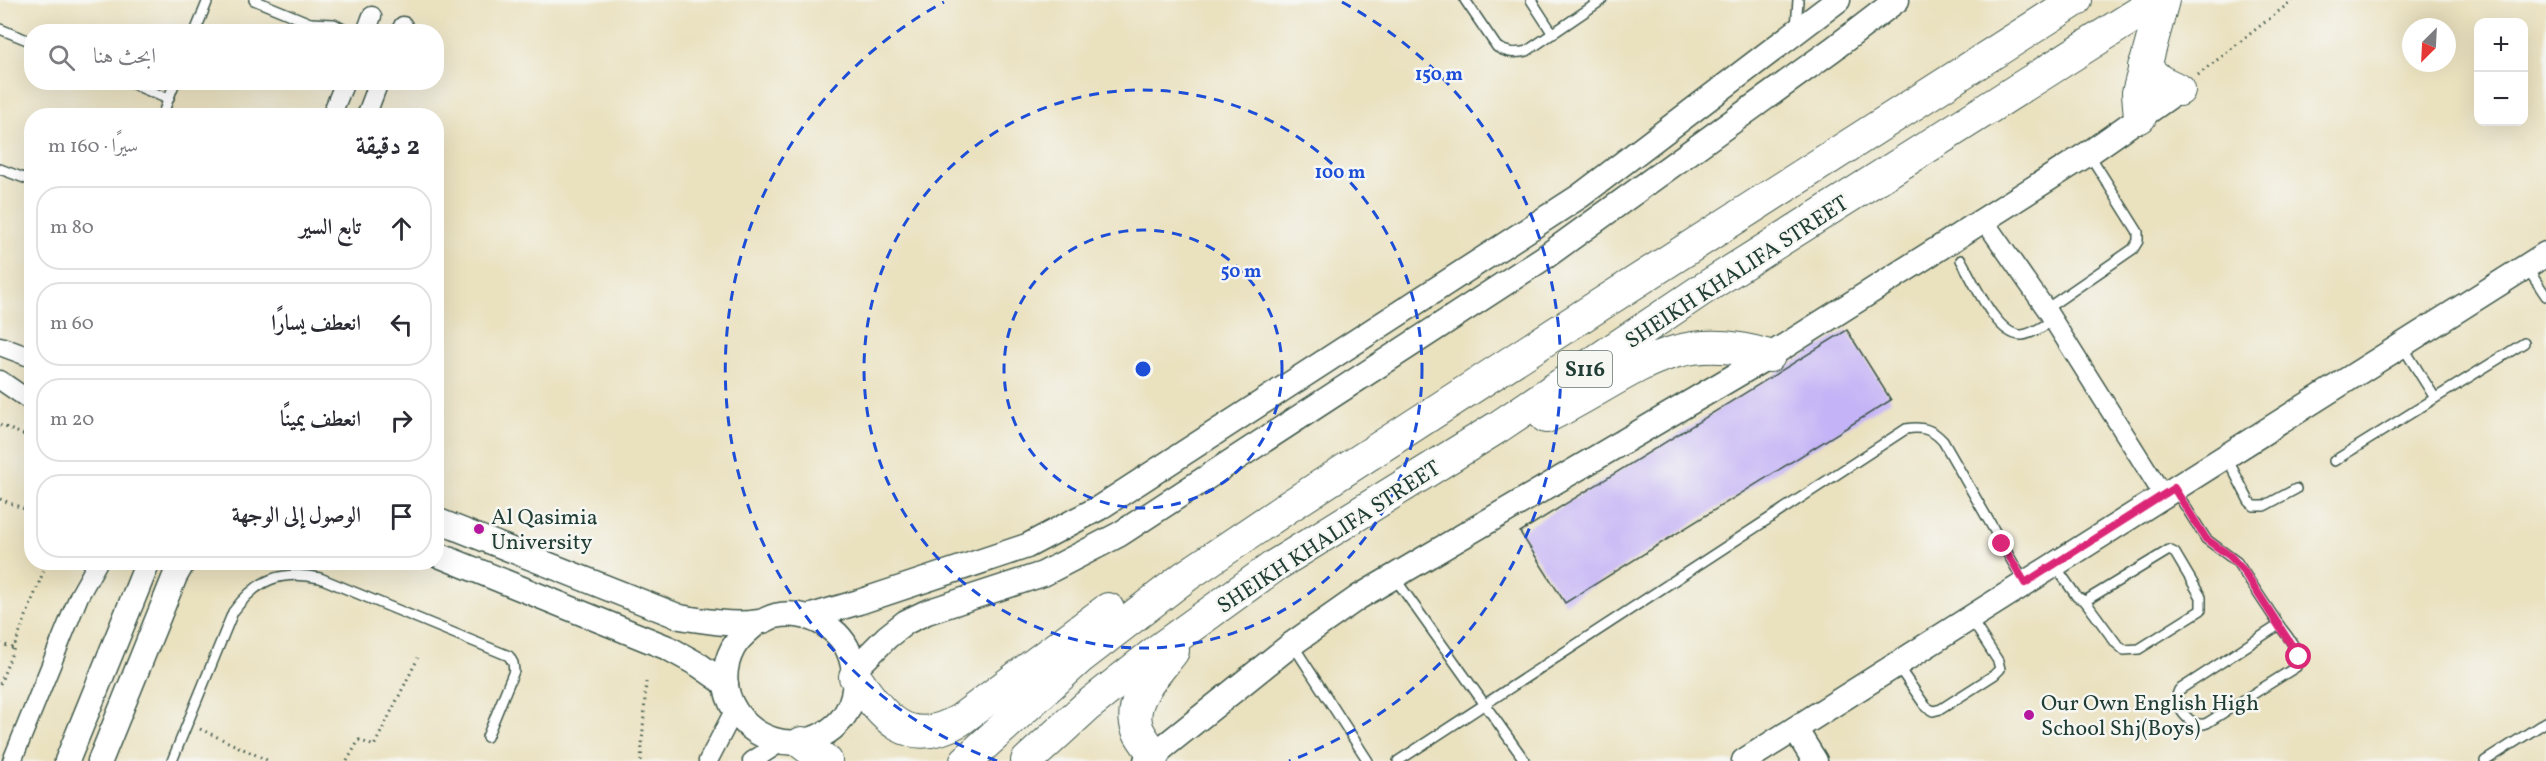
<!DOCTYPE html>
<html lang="ar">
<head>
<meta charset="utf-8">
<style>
  :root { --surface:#fff; --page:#f7f7f7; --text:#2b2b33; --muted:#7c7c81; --line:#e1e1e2 }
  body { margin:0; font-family:Vollkorn,Amiri,serif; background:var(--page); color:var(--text); direction:rtl }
  .controls { position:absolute; right:18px; top:18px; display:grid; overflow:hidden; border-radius:12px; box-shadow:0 6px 24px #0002 }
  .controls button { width:54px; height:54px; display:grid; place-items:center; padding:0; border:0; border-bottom:2px solid var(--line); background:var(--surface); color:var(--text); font:30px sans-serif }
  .compass { position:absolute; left:2402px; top:18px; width:54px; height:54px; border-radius:50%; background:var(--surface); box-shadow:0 6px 24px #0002; rotate:204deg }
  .stop { position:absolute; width:18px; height:18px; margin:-14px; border:4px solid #db2777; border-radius:50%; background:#fff }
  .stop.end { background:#db2777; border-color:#fff; box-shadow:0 2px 6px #0008 }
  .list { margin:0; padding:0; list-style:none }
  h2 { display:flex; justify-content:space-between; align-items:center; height:78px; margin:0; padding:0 24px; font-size:26px }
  h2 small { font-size:20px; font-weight:400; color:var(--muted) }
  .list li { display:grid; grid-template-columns:39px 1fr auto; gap:18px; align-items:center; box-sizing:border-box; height:84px; margin:0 12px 12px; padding:0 12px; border:2px solid var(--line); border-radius:24px }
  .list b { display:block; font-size:22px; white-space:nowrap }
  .list em { font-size:20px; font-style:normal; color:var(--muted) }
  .icon { flex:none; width:33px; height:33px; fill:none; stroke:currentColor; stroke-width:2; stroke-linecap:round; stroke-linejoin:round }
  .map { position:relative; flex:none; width:2546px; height:761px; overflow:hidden; direction:ltr }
  .search { position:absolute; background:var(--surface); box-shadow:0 6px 24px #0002; left:24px; top:24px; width:420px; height:66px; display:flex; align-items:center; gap:15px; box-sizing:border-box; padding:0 21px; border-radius:24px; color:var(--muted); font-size:22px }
  .panel { position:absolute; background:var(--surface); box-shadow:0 6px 24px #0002; left:24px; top:108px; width:420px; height:462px; border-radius:24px; direction:rtl }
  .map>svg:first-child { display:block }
  .building { fill:#c4b3f6 }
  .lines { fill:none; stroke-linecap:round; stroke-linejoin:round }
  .lane-casing { stroke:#3d5649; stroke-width:12 }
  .street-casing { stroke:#3d5649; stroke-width:21 }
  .secondary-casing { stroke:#3d5649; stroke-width:27 }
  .highway-casing { stroke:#3d5649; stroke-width:34 }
  .path { stroke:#3d5649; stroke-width:3; stroke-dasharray:1.5 4.5; stroke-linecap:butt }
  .lane { stroke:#fff; stroke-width:9 }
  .street { stroke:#fff; stroke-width:18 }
  .secondary { stroke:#fff; stroke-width:24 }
  .highway { stroke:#fff; stroke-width:32 }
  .route { stroke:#db2777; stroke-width:8 }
  .ring { fill:none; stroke:#1d4ed8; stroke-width:3; stroke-dasharray:10 8 }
  .poi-dot { fill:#b5179e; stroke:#f6f6f2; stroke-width:2 }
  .labels { text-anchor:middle; stroke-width:5; stroke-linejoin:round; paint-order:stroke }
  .shield { fill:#f6f6f2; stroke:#60746d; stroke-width:1.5 }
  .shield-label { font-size:21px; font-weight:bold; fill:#1f3d34 }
  .street-label { font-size:22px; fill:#1f3d34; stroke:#f6f6f2 }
  .poi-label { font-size:22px; fill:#1f3d34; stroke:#f6f6f2; text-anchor:start }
  .centre { fill:#1d4ed8; stroke:#f6f6f2; stroke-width:3 }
  .ring-label { font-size:18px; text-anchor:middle; font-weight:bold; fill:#1d4ed8; stroke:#f6f6f2; stroke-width:5; stroke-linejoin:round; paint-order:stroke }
</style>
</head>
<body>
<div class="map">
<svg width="2546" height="761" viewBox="0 0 2546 761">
  <rect width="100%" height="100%" fill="#f6f6f2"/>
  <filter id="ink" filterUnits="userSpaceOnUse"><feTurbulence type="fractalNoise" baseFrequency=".0167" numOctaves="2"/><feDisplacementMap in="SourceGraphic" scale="12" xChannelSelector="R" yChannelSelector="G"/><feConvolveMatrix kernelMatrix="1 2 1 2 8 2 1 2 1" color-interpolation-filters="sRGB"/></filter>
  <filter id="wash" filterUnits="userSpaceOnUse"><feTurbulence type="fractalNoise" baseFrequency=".008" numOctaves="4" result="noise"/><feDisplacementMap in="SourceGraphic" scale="24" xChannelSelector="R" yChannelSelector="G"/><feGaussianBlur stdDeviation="1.35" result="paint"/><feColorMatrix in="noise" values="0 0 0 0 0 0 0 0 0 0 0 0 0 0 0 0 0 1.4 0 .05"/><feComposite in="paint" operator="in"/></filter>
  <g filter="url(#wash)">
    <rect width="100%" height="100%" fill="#eae1bf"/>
    <g id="blocks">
      <path class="building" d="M1847 330 1891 400 1565 603 1520 532Z"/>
    </g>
  </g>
  <g filter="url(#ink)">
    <use href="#blocks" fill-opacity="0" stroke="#3d5649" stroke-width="1.5"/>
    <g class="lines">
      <defs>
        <g id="lane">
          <path d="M254 0 310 23 321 32"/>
          <path d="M1465 0 1497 47C1507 53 1515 54 1527 51L1602 0"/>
          <path d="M1531 0 1553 34"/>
          <path d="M310 23 334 24 349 32"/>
          <path d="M1796 28 1798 0"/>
          <path d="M0 29 32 42"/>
          <path d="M195 32 208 0"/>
          <path d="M128 82 168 99"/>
          <path d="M162 116 175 82"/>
          <path d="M0 169 32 181"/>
          <path d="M1961 260C1973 280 1997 337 2022 335 2033 334 2043 326 2052 321"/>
          <path d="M2527 268 2546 296"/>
          <path d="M2046 309 2133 249 2138 241V232L2089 154"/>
          <path d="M2403 347 2435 398"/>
          <path d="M2227 458 2249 501 2254 506H2264L2296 489"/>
          <path d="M2334 461 2524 343"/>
          <path d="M2175 490 2206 539 2237 562 2279 625"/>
          <path d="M2169 550 2175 553 2201 597V610L2139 649 2124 650 2116 643 2085 601Z"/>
          <path d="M2056 567 2077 597 2085 601"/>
          <path d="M1394 577 1525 761"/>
          <path d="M2279 625C2287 636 2304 654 2296 667L2207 723C2191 730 2171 704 2179 690Z"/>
          <path d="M1293 645 1368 761"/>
          <path d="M1897 665 1926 707 1933 711 1941 709 1994 675 2000 669 1998 661 1971 619"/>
          <path d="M172 761 233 612C257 579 280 570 320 578L509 656 513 663 514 671 487 737"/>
          <path d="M1398 761 1906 429C1921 426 1932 429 1943 441L2024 582"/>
          <path d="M2485 761 2546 722"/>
        </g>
        <g id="street">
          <path d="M366 32 372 16"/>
          <path d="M401 32 403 26"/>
          <path d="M331 116 345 82"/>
          <path d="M366 116 379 82"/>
          <path d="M1983 219 2046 309 2163 495"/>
          <path d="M0 346 32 358"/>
          <path d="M0 380 32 402"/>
          <path d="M12 761 79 596 98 562"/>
          <path d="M708 761 734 711"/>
          <path d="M752 761 780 743"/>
        </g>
        <g id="secondary">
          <path d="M436 520 680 617C704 621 734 626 758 622 764 622 769 617 775 616 806 609 842 627 851 658 857 676 856 694 847 711 840 724 826 735 812 739 759 757 705 700 733 648 739 637 749 630 758 622"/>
          <path d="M436 554 668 648 699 665 726 684"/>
          <path d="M808 617 859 602 1027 546 1099 508 1580 196 1838 0"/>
          <path d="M855 669 887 637 906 622 927 612 1043 574 1120 534 1545 257 1833 49 1897 0"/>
          <path d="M1795 729 1815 761"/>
          <path d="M67 761 148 562"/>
          <path d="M100 761 175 576 183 562"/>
          <path d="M1146 761 1292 644 1359 597 1769 356 2089 153 2179 90"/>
          <path d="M1744 761 2546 254"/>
        </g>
        <g id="highway">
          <path d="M2144 67 2160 81 2179 90"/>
          <path d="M2140 117 2138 93 2163 0"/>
          <path d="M1546 417C1628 378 1670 325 1769 356"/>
          <path d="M855 677C884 718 907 750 960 720L1108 609"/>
          <path d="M802 743 826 761"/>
          <path d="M1154 754C1149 747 1142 739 1138 730 1126 701 1157 673 1173 651"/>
          <path d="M966 761 1081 657 1186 576 1288 507 1556 333 2076 0"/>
          <path d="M1027 761 1086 707 1157 651 1276 565 1498 427 1700 291 2159 0"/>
        </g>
      </defs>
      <use href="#lane" class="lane-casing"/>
      <use href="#street" class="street-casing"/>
      <use href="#secondary" class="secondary-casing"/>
      <use href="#highway" class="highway-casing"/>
      <g class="path">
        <path d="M2198 75 2293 0"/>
        <path d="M0 425 32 438"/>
        <path d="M0 499 32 512"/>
        <path d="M0 643 15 649"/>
        <path d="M0 684 47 562"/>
        <path d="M200 729 269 761"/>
        <path d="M347 761 359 740 374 746 418 658"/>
        <path d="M641 761 646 682"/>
      </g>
      <use href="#lane" class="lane"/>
      <use href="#street" class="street"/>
      <use href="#secondary" class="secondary"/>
      <use href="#highway" class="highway"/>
    </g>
  </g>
  <g class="lines" filter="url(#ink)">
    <path class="route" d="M2002 544 2025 583 2174 488 2206 539 2230 556 2243 570 2299 657"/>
  </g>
  <g class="ring">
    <circle cx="1143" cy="369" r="139"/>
    <circle cx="1143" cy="369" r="279"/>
    <path d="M997 761A418 418 0 0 1 944 2M1342 2A418 418 0 0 1 1289 761"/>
  </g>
  <g class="poi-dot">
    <circle cx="479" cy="529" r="6"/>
    <circle cx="2029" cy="715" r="6"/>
  </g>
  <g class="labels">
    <rect class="shield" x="1558" y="351" width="54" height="36" rx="4.5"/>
    <g class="shield-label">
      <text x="1585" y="376">S116</text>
    </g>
    <g class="street-label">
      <text transform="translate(1736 271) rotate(-33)" y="8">SHEIKH KHALIFA STREET</text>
      <text transform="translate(1328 536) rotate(-33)" y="8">SHEIKH KHALIFA STREET</text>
    </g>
    <g class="poi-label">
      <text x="491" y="524">Al Qasimia<tspan x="491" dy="25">University</tspan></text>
      <text x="2041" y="710">Our Own English High<tspan x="2041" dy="25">School Shj(Boys)</tspan></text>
    </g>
  </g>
  <circle cx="1143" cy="369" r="9" class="centre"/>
  <g class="ring-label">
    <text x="1439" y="80">150 m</text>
    <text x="1340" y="178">100 m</text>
    <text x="1241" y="277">50 m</text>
  </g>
</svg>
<div class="controls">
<button>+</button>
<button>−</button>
</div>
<svg class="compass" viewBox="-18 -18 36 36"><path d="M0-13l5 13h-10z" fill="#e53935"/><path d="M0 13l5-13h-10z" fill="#7c7c81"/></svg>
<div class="stop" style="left:2299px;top:657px"></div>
<div class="stop end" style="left:2002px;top:544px"></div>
<div class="search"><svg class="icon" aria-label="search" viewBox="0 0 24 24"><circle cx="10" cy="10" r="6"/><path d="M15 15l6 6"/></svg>ابحث هنا</div>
<section class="panel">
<h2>2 دقيقة<small>سيرًا · 160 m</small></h2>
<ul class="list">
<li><svg class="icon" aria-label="ahead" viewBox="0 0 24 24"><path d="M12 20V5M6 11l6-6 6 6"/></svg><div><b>تابع السير</b></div><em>80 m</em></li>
<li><svg class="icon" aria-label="left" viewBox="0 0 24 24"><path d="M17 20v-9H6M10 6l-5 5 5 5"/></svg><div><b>انعطف يسارًا</b></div><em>60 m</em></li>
<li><svg class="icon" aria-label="right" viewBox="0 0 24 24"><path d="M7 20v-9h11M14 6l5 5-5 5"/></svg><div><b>انعطف يمينًا</b></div><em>20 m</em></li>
<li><svg class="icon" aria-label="arrive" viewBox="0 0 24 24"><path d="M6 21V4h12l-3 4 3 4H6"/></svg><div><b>الوصول إلى الوجهة</b></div></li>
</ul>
</section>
</div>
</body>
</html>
